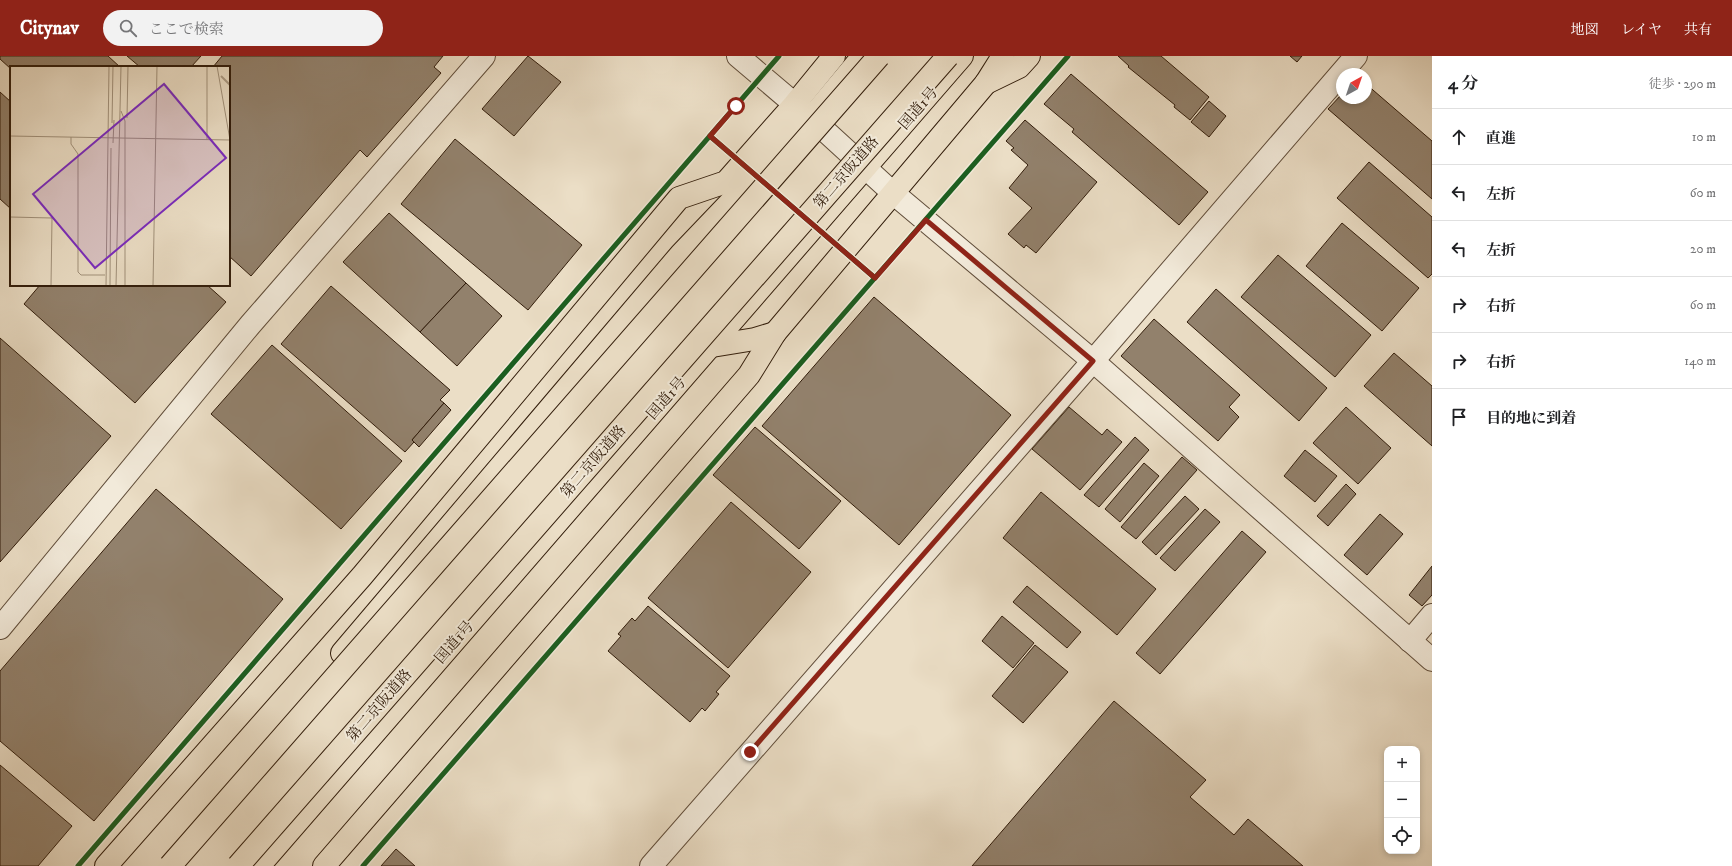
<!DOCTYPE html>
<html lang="ja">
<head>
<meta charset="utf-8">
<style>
  :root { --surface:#fff; --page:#f2f2f2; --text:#202124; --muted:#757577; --line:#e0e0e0; --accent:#8f2418 }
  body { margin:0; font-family:"IM FELL DW Pica","Noto Serif JP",serif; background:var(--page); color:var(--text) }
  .controls { position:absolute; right:12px; bottom:12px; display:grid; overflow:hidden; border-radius:8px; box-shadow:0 2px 6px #0003 }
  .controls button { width:36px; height:36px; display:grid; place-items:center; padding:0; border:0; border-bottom:1px solid var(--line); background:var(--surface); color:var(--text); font:20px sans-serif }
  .compass { position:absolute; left:1336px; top:12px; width:36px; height:36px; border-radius:50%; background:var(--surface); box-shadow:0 2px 6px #0003; rotate:40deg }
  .stop { position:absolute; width:12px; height:12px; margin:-9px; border:3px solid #8f2418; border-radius:50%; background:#fff }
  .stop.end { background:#8f2418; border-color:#fff; box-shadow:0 1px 4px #0008 }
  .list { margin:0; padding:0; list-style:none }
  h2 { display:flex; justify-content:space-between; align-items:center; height:52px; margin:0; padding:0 16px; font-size:17px }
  h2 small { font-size:13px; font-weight:400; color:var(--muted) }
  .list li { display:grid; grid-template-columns:26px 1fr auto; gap:12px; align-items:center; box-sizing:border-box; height:56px; padding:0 16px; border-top:1px solid var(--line) }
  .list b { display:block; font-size:15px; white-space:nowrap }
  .list em { font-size:13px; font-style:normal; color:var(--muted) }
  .icon { flex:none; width:22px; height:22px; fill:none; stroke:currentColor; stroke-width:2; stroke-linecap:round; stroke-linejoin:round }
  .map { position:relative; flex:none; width:1432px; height:810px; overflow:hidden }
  header { display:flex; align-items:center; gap:24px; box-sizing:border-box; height:56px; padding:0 20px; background:var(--accent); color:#fff }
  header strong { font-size:19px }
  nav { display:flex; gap:22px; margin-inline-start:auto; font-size:14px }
  .search { width:280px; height:36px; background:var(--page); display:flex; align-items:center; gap:10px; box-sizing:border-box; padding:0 14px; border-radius:22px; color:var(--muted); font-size:15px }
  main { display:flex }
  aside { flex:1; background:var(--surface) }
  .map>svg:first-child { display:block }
  .building { fill:#92816c; stroke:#321d0b }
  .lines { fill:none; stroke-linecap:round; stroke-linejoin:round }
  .minor-casing { stroke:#604d3a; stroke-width:24 }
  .highway-casing { stroke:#321d0b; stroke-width:24 }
  .minor { stroke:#f2eada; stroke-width:22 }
  .highway { stroke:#ebdec6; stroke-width:22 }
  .highway-bridge-casing { stroke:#321d0b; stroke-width:24; stroke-linecap:butt }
  .highway-bridge { stroke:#ebdec6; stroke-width:22 }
  .cycleway-casing { stroke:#f2eada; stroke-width:8 }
  .cycleway { stroke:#1b5e20; stroke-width:5 }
  .route { stroke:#8f2418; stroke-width:5 }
  .labels { text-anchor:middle; stroke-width:4; stroke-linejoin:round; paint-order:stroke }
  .street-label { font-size:15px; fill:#321d0b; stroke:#f2eada }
  .inset-river { fill:none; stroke:#ac9c86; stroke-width:2 }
  .inset-road { fill:none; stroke:#a1917b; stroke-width:1 }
  .view { fill:#7b2cbf; fill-opacity:0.15; stroke:#7b2cbf; stroke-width:2 }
  .inset-edge { fill:none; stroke:#321d0b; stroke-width:2 }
</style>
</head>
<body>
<header>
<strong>Citynav</strong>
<div class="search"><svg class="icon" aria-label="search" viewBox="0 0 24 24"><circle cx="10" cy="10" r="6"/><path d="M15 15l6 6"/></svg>ここで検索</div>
<nav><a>地図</a><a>レイヤ</a><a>共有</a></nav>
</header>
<main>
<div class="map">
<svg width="1432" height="810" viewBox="0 0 1432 810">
  <rect width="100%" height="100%" fill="#ebdec6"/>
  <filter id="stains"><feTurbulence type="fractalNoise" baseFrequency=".005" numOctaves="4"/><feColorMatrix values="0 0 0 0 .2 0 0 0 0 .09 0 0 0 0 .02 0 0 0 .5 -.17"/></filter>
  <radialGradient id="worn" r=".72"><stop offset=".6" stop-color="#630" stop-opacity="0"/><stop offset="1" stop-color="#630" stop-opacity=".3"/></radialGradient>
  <g class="building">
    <path d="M0 0H108L120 11H11V13L0 3Z"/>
    <path d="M127 0H201L191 11H140Z"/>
    <path d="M222 0H443L434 11 441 17 367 101 360 94 251 220 229 200V11H213Z"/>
    <path d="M528 0 561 26 514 80 482 53Z"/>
    <path d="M1118 0H1161L1209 41 1190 64 1174 51 1175 49 1128 11 1129 10Z"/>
    <path d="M1290 0H1302L1297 6Z"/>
    <path d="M1071 18 1208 136 1179 169 1072 76 1074 73 1044 48Z"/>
    <path d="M1366 28 1432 85V143L1328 53 1342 38V42H1366Z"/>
    <path d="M0 36 11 46V153L0 143Z"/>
    <path d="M1209 45 1226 60 1209 81 1191 66Z"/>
    <path d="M1025 64 1097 126 1036 197 1026 189 1024 192 1008 178 1032 152 1009 132 1028 109 1011 94 1014 92 1006 85Z"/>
    <path d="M455 83 582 189 528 254 401 148Z"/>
    <path d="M1369 106 1432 161V218L1428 222 1337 142Z"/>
    <path d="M389 157 466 227 420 276 343 206Z"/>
    <path d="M1342 167 1419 232 1382 275 1306 210Z"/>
    <path d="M1278 199 1371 279 1335 321 1241 241Z"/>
    <path d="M466 227 502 260 457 310 420 276Z"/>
    <path d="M40 229H207L226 246 135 347 24 248Z"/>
    <path d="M331 230 450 334 440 344 444 347 412 384 414 386 405 396 281 288Z"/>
    <path d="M1216 233 1327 332 1299 365 1187 266Z"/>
    <path d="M874 241 1011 359 899 489 762 370Z"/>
    <path d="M1154 263 1240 339 1229 351 1239 361 1218 385 1121 300Z"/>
    <path d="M0 282 111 380 0 506Z"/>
    <path d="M272 289 402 405 341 473 211 358Z"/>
    <path d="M1394 297 1432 330V390L1364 330Z"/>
    <path d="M444 347 451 354 419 391 412 384Z"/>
    <path d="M1069 351 1102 379 1107 373 1122 386 1080 434 1032 393Z"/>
    <path d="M1346 351 1391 392 1358 428 1313 387Z"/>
    <path d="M755 371 841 445 799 493 713 419Z"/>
    <path d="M1135 381 1149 394 1099 451 1084 439Z"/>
    <path d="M1305 394 1337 420 1315 446 1284 420Z"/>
    <path d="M1182 401 1197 414 1136 483 1121 471Z"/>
    <path d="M1144 407 1159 420 1120 466 1105 453Z"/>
    <path d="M1346 428 1356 438 1328 470 1317 460Z"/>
    <path d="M156 433 283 543 94 765 0 685V615Z"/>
    <path d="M1041 436 1156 533 1117 579 1003 482Z"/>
    <path d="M1185 440 1199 453 1156 499 1142 486Z"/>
    <path d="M731 446 811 516 728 612 648 542Z"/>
    <path d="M1205 453 1220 466 1175 515 1160 502Z"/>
    <path d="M1380 458 1403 478 1367 519 1344 499Z"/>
    <path d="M1242 475 1266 496 1160 618 1136 597Z"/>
    <path d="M1432 510V539L1422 550 1409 539Z"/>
    <path d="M1027 530 1081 576 1067 592 1013 546Z"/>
    <path d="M648 550 730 620 716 636 719 638 705 655 702 652 690 666 608 595 621 580 618 578 632 562 635 565Z"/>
    <path d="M1002 560 1034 587 1013 612 982 585Z"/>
    <path d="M1035 589 1068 616 1023 667 992 640Z"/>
    <path d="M1114 645 1206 724 1190 741 1234 779 1248 763 1303 810H972Z"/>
    <path d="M0 709 72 770 38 810H0Z"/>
    <path d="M396 793 415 810H381Z"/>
  </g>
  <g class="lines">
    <defs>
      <g id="minor">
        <path d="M738 0 811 62 893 137 1093 305 1432 604"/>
        <path d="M0 572 250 269 484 0"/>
        <path d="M1410 585 1432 559"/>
        <path d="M651 810 1093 305 1356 0"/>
      </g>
      <g id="highway">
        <path d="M986 27 1019 11 1029 0"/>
        <path d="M712 290 755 283 775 277"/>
        <path d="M342 597 681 198 811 62 863 0"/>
        <path d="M106 810 362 520 679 142 726 126 794 49 834 0"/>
        <path d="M259 810 962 0"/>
        <path d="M324 810 749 319 775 277 986 27 1003 0"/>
      </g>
    </defs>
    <use href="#minor" class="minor-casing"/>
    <use href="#highway" class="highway-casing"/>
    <use href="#minor" class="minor"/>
    <use href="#highway" class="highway"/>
    <defs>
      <g id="highway-bridge">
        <path d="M170 810 879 0"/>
        <path d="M238 810 948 0"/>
      </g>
    </defs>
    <use href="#highway-bridge" class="highway-bridge-casing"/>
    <use href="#highway-bridge" class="highway-bridge"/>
    <defs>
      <g id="cycleway">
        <path d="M710 80 875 222"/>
        <path d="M78 810 779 0"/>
        <path d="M363 810 1068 0"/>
      </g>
    </defs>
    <use href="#cycleway" class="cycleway-casing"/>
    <use href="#cycleway" class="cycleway"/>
  </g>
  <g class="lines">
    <path class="route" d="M736 50 710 80 875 222 926 164 1093 305 750 696"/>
  </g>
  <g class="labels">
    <g class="street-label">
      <text transform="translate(918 52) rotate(-49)" y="5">国道1号</text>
      <text transform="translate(846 116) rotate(-49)" y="5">第二京阪道路</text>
      <text transform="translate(666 342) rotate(-49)" y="5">国道1号</text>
      <text transform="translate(593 405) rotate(-49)" y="5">第二京阪道路</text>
      <text transform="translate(454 586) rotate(-49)" y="5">国道1号</text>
      <text transform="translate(379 649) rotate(-49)" y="5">第二京阪道路</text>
    </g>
  </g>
  <g transform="translate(10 10)">
    <rect width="220" height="220" fill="#ebdec6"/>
    <path class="inset-river" d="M211 10 220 19"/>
    <path class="inset-road" d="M207 0 220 74M111 45 115 55V220M117 52 118 0M102 57 103 0M0 70 220 74M61 71V78L68 88V206L71 209H95M197 74V0M103 77 104 54M0 151 42 152 41 220M96 220 99 0M100 220 101 82M106 220 111 0M143 220 147 0"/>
    <path class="view" d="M154 18 216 92 85 202 23 128Z"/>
    <rect width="220" height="220" class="inset-edge"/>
  </g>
  <rect width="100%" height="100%" filter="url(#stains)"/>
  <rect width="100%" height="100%" fill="url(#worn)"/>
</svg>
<div class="controls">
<button>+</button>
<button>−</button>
<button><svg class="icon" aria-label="locate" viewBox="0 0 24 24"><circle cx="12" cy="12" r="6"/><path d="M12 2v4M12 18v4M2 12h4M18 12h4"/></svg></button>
</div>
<svg class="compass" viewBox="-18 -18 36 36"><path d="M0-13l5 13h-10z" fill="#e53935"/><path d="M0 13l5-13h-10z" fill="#757577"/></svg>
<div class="stop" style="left:736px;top:50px"></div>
<div class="stop end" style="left:750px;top:696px"></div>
</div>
<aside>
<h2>4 分<small>徒歩 · 290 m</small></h2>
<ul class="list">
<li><svg class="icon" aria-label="ahead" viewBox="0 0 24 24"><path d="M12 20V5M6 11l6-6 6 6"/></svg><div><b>直進</b></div><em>10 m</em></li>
<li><svg class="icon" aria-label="left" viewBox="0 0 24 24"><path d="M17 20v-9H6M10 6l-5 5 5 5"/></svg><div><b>左折</b></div><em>60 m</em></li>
<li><svg class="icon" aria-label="left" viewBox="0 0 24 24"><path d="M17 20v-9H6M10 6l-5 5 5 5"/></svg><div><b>左折</b></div><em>20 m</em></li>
<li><svg class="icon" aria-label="right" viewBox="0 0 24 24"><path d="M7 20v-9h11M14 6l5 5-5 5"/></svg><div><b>右折</b></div><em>60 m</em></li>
<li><svg class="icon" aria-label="right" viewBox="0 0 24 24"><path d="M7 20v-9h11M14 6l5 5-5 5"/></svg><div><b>右折</b></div><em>140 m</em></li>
<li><svg class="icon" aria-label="arrive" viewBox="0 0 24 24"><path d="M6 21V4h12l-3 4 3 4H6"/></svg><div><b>目的地に到着</b></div></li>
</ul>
</aside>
</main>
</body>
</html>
